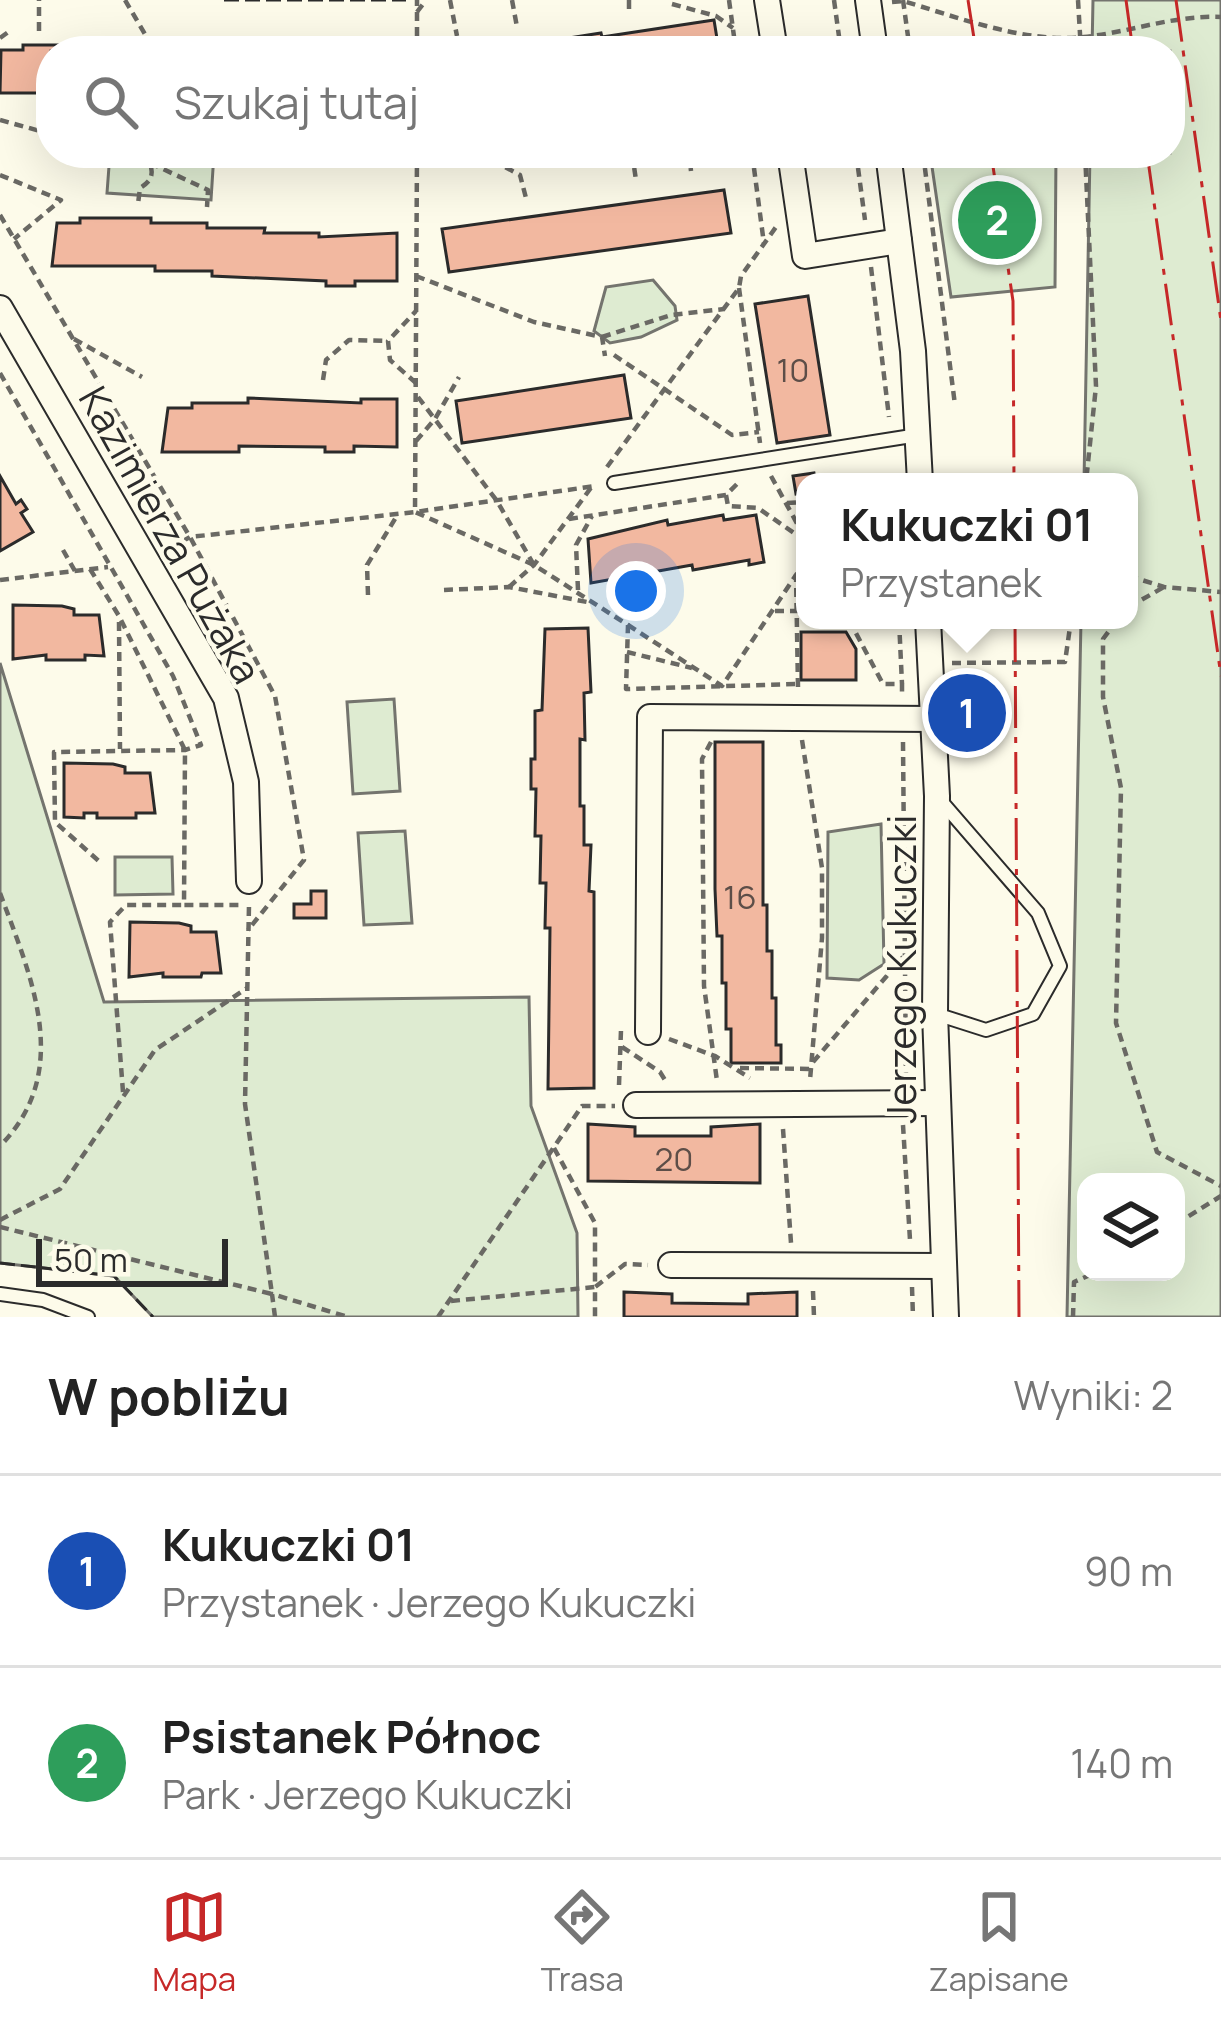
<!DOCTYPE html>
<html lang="pl">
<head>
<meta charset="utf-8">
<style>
  :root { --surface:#fff; --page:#f2f2f2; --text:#222; --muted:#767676; --line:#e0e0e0; --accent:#c62828 }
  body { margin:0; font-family:Manrope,sans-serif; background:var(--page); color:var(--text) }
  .controls { position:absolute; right:36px; bottom:36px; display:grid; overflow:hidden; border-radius:24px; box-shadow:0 12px 48px #0002 }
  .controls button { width:108px; height:108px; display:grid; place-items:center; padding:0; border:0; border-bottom:3px solid var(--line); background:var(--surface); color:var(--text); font:60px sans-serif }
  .scale { position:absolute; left:36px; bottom:30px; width:192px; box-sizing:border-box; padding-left:12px; border:6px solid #2b2b2b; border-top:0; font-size:33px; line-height:42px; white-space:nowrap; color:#2b2b2b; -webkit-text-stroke:9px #fdfbea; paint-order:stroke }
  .you { position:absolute; left:636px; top:591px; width:42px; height:42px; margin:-30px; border:9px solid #fff; border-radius:50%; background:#1a73e8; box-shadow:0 0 0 18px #1a73e833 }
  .badge { display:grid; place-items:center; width:78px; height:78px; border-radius:50%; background:var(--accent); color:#fff; font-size:39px; font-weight:700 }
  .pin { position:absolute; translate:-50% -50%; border:6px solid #fff; box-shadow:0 3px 12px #0006 }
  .popup { position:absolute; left:796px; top:473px; width:342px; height:156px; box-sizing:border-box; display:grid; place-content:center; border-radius:24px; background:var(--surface); filter:drop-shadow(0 3px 9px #0005); font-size:39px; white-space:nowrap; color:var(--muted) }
  .popup b { font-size:45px; color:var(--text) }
  .popup::after { content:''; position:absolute; left:50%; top:100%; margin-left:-24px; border:24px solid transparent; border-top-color:var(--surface) }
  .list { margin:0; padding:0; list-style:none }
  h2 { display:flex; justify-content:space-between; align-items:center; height:156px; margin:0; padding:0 48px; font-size:51px }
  h2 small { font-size:39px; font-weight:400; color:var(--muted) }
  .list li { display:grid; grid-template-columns:78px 1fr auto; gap:36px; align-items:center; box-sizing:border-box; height:192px; padding:0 48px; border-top:3px solid var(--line) }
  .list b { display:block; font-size:45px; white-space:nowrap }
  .list p { margin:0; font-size:39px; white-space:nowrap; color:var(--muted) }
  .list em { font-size:39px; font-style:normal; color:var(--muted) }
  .icon { flex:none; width:66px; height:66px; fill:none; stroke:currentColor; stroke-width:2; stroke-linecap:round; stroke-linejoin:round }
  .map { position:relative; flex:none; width:1221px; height:1317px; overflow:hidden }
  .search { position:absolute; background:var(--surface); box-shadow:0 12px 48px #0002; left:36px; right:36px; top:36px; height:132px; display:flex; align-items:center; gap:30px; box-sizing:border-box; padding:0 42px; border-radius:48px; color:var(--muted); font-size:45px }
  .sheet { height:540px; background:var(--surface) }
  nav { display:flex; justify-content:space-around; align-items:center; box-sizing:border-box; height:168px; border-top:3px solid var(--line); background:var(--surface); font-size:33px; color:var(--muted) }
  nav a { display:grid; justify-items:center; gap:6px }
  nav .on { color:var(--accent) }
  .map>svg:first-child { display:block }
  .green { fill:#deebd1; stroke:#74746e; stroke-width:3; fill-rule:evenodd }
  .building { fill:#f2b8a0; stroke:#2b2b2b; stroke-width:3 }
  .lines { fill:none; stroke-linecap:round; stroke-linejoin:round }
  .service-casing { stroke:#2b2b2b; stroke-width:16 }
  .minor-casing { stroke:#2b2b2b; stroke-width:28 }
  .path { stroke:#6a6964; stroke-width:4.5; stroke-dasharray:9 6; stroke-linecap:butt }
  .service { stroke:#fdfbea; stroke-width:12 }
  .minor { stroke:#fdfbea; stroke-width:24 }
  .fence { stroke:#2b2b2b; stroke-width:3; stroke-dasharray:15 6; stroke-linecap:butt }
  .power { stroke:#c62828; stroke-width:3; stroke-dasharray:42 9 6 9; stroke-linecap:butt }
  .labels { text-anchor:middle; stroke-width:9; stroke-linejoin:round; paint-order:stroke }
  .number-label { font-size:33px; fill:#5d4e48 }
  .street-label { font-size:39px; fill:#2b2b2b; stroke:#fdfbea }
</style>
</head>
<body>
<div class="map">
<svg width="1221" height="1317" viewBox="0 0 1221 1317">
  <rect width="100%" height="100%" fill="#fdfbea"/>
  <g class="green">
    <path d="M1093 0H1221V1317H1067L1081 620H1129V482H1084L1090 153H1170V51H1092ZM1086 1182H1176V1272H1086Z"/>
    <path d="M110 153H214L211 200 107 193Z"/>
    <path d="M930 153H1056L1055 287 951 297Z"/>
    <path d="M653 280 675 306 677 320 641 337 610 343 594 331 606 287Z"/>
    <path d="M0 663 104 1002 529 997 531 1106 577 1233 578 1317H153L114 1276 0 1263Z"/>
    <path d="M394 699 400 791 353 794 347 702Z"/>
    <path d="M881 824 884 964 859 980 827 978 828 832Z"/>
    <path d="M405 831 412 923 364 925 358 833Z"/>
    <path d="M115 857H172L173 894 115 895Z"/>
  </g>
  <g class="building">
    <path d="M714 20 719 51H485L601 33 602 37Z"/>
    <path d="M23 45H96L95 50 154 51H51V93H0L1 50H23Z"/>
    <path d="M724 190 731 233 449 272 442 229Z"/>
    <path d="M80 218H151V223H207V228H265L264 233H319V237L397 233V281H355V286H326V281L212 276V271H155V266H52L57 223H80Z"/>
    <path d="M808 296 830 435 777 443 755 304Z"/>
    <path d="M624 375 631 418 462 443 456 401Z"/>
    <path d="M248 398 361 403V399H397V447L354 446V452H325V447L239 446V452H162L168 408H192V403H248Z"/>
    <path d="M814 473 816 482H805V493L796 494 793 476Z"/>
    <path d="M0 476 16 504 21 500 27 509 21 513 33 532 0 551Z"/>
    <path d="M723 515 724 520 756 515 764 562 749 565V560L693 570 692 565 591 583 588 539 667 520 668 525Z"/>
    <path d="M13 605 62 606 74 609V615H99L104 656 85 655V660H46V655L13 659Z"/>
    <path d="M588 628 591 692 584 693 585 740 580 739V806H584V845H591L589 891 594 892V1088L548 1089 550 928H545L546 883H540L541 836H535L536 789H531V759H535V711L542 710 545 629Z"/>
    <path d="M801 632H846L856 649V680H801Z"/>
    <path d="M715 742H763V905H767V951H772V998H776V1045H781V1063H731V1029H726V983H722V936H717L715 889Z"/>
    <path d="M64 763 113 764 125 767V773H150L155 813H136V818H97V813H84V818L64 817Z"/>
    <path d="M311 891H326V918H294V904H311Z"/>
    <path d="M130 922 179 923 191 926V932H216L221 973H202L201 977H163V973L129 977Z"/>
    <path d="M588 1124 635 1127V1136H711V1127L760 1124V1183L588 1181Z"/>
    <path d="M624 1292 672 1294V1303L748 1304V1294L797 1292V1317H624Z"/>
  </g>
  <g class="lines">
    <defs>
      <g id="service">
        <path d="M614 483 918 435"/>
        <path d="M936 1014 986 1030 1033 1014 1060 966 1038 913 941 801"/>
        <path d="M0 1294 43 1300 88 1317"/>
      </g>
      <g id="minor">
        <path d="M767 0 775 51"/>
        <path d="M868 0 875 51"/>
        <path d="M790 153 805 256 899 241"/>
        <path d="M888 153 913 351 920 482"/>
        <path d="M0 308 226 698 246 782 249 881"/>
        <path d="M928 620 937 796 935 1013 946 1317"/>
        <path d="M648 1032 650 717 933 719"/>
        <path d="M636 1105 938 1103"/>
        <path d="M671 1265 944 1266"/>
      </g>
    </defs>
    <use href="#service" class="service-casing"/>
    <use href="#minor" class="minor-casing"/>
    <g class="path">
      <path d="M125 0 146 36"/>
      <path d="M450 0 457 36"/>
      <path d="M512 0 517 27"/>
      <path d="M629 0V10"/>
      <path d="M729 0 736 51"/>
      <path d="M834 0 841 51"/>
      <path d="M903 0 910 51"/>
      <path d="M1078 0 1081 51"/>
      <path d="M892 2 903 1C957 17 1027 44 1084 37 1131 32 1173 15 1221 17"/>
      <path d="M672 4 716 16 733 28"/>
      <path d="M417 12 426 0"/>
      <path d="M39 31V0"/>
      <path d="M0 38 11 30"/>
      <path d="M417 51V0"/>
      <path d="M0 120 51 134"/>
      <path d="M126 153 150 163C154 176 151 181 140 188L138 204"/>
      <path d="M417 153 415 512 534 565 628 625 626 689 798 684"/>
      <path d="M479 153 520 175 526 198"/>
      <path d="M632 153 636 180"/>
      <path d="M689 153 691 171"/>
      <path d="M752 153 764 244"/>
      <path d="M856 153 865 220"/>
      <path d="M923 153 955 405"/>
      <path d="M1085 153 1096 386 1086 482"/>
      <path d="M150 163 208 190 207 207"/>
      <path d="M0 175 61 200 14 239"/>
      <path d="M0 215 190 537 275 696 304 860 248 930"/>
      <path d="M871 267 889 417"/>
      <path d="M416 276 534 322 602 337 605 356"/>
      <path d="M739 288 760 443"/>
      <path d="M602 337 671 315 724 309"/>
      <path d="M74 339 142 377"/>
      <path d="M614 355 732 435 759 432"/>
      <path d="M0 373 173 676 201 745 185 750 54 752 55 822 101 863"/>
      <path d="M323 380 326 360 349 340 388 341"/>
      <path d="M416 383 390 360 388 341 416 311"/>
      <path d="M418 397 497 501 534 565"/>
      <path d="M416 441 435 419 459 377"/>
      <path d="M607 467 739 288 741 276 776 227"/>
      <path d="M771 476 805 538"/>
      <path d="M726 495 728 506 758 508 804 540"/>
      <path d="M787 503 805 502"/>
      <path d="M569 519 726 495 737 484"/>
      <path d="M169 549 190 537 415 512 595 486"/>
      <path d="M63 550 75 571"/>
      <path d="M90 569 119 616 185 750 184 905H243"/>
      <path d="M1129 576 1164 587 1221 592"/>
      <path d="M0 580 108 567"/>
      <path d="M509 587 534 565 593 485"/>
      <path d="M444 590 509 587 587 602"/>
      <path d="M578 590 576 545 592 516"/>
      <path d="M368 595 367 565 398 514"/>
      <path d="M1129 607 1164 587"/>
      <path d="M775 611H805"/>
      <path d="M849 620 883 684H902V695"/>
      <path d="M899 620 902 684"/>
      <path d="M1117 620 1103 639V697L1121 788 1116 1023 1157 1152 1221 1186"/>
      <path d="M119 622 120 749"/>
      <path d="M628 625 722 686 796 575"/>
      <path d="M627 652 692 668"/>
      <path d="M952 663 1065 662 1071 620"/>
      <path d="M798 687 796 575 805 562"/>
      <path d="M802 740 822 868V938L810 1080"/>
      <path d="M711 742 702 759 704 986 717 1081"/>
      <path d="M903 742 906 1079"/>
      <path d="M0 893C31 977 74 1071 0 1146"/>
      <path d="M669 1039 715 1056 750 1078"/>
      <path d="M622 1047 660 1072 665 1080"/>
      <path d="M813 1062 903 957"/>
      <path d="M740 1068 812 1069"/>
      <path d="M619 1085 621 1030"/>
      <path d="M123 1092 110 922 126 905H184"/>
      <path d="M903 1125 910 1240"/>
      <path d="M783 1129 791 1243"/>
      <path d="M554 1148 595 1223V1287L625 1264 648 1265"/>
      <path d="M0 1220 60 1189 155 1050 247 988"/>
      <path d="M1176 1224 1221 1196"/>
      <path d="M0 1227 272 1294 245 1104 249 905"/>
      <path d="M912 1287 913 1317"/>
      <path d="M813 1291 814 1317"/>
      <path d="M451 1301 595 1287V1317"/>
      <path d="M275 1317 272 1294 348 1317"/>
      <path d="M438 1317 582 1106H615"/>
      <path d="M1073 1317 1074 1282 1097 1272"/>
    </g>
    <use href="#service" class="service"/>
    <use href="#minor" class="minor"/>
    <g class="fence">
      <path d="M224 0H406"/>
      <path d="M0 1263 114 1276 153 1317"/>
    </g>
    <g class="power">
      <path d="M968 0 976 51"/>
      <path d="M1126 0 1133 51"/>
      <path d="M1176 0 1221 321"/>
      <path d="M991 153 1013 301 1014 482"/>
      <path d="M1147 153 1221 676"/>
      <path d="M1015 620 1019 1317"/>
    </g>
  </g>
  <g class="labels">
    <g class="number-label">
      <text x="793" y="382">10</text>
      <text x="740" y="909">16</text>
      <text x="674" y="1171">20</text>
    </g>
    <g class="street-label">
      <text transform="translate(170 535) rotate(61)" y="14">Kazimierza Pużaka</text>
      <text transform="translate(902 969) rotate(-90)" y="14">Jerzego Kukuczki</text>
    </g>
  </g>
</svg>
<div class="controls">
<button><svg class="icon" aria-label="layers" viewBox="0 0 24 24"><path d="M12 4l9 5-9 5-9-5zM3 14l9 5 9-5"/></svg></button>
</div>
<div class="scale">50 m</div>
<div class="you"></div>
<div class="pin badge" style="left:967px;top:713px;background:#1a4fb4">1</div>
<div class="popup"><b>Kukuczki 01</b>Przystanek</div>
<div class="pin badge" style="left:997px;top:220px;background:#2e9e5b">2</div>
<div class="search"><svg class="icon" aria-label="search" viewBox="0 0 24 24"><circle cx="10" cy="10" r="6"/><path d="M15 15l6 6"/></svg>Szukaj tutaj</div>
</div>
<section class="sheet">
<h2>W pobliżu<small>Wyniki: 2</small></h2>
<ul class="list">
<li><span class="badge" style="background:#1a4fb4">1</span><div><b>Kukuczki 01</b><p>Przystanek · Jerzego Kukuczki</p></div><em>90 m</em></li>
<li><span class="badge" style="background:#2e9e5b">2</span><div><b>Psistanek Północ</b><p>Park · Jerzego Kukuczki</p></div><em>140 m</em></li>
</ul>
</section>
<nav>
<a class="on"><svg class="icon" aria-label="map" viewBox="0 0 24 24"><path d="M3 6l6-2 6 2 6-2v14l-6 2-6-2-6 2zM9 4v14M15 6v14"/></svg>Mapa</a>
<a><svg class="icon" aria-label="directions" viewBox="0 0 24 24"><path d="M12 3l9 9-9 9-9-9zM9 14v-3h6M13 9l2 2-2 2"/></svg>Trasa</a>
<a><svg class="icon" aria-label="saved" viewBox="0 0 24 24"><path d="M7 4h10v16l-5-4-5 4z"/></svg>Zapisane</a>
</nav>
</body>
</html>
